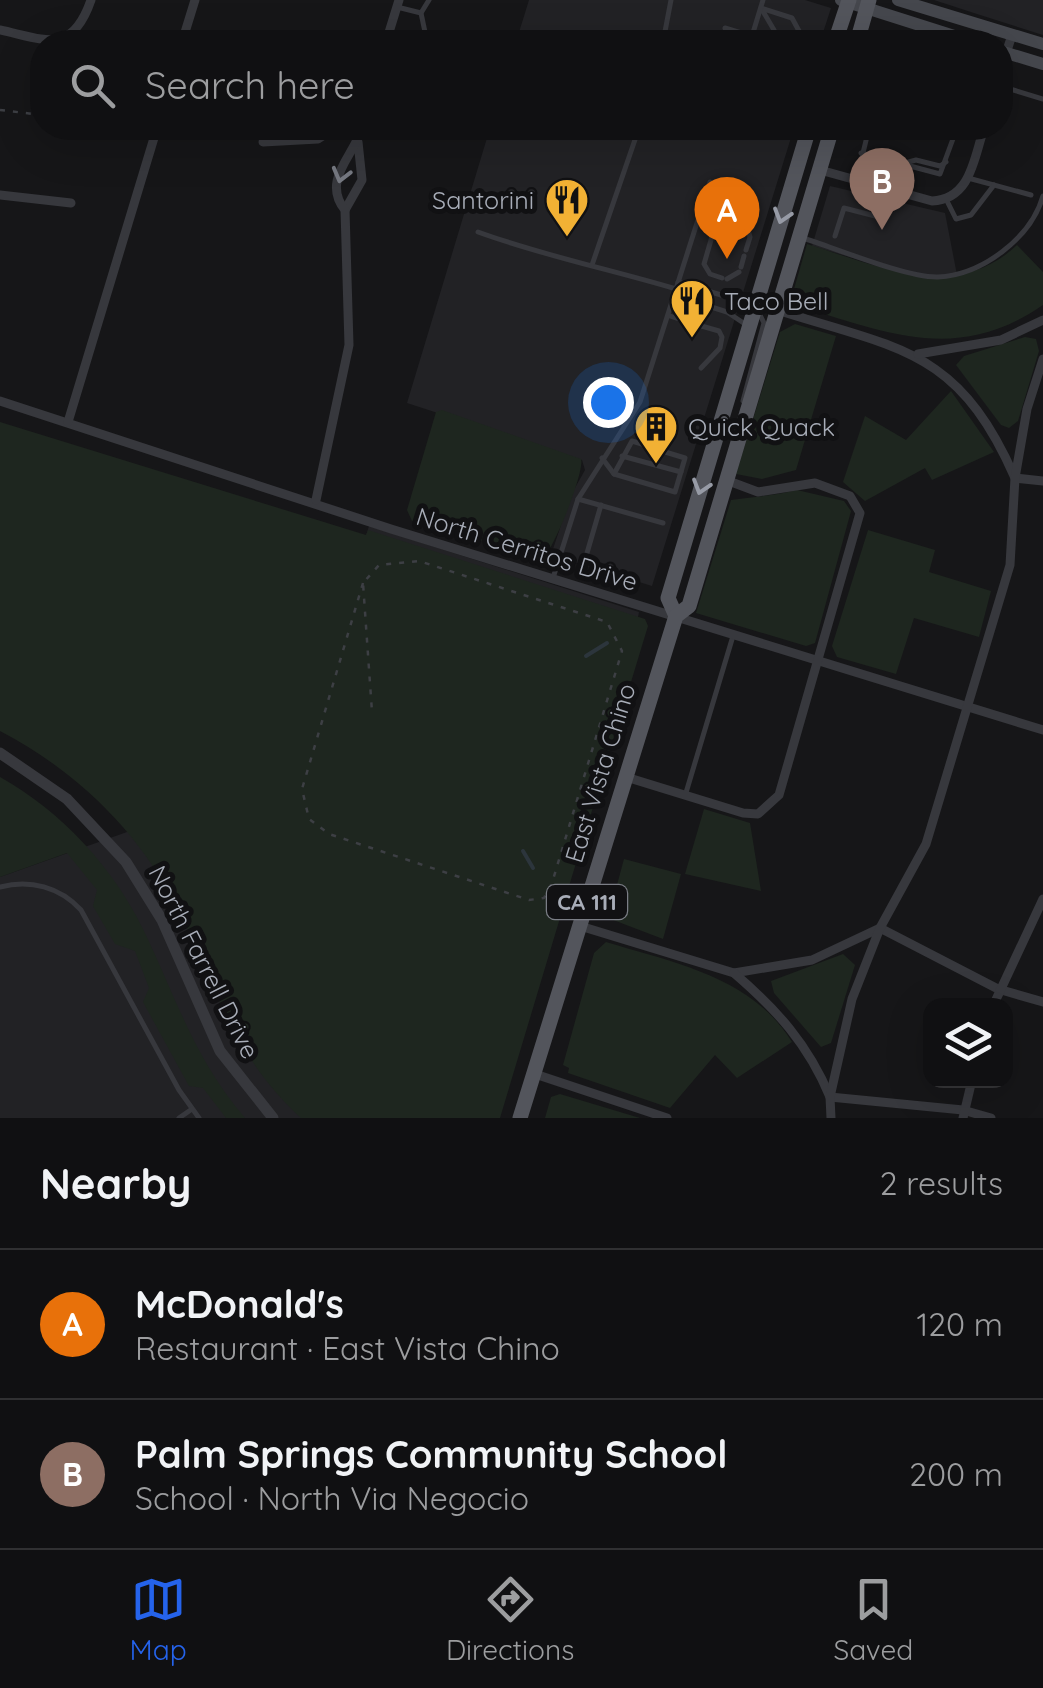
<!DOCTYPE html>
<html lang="en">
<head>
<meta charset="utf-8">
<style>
  :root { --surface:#101012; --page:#19191b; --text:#f1f3f6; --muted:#9c9d9f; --line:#303032; --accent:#2563eb }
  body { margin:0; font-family:Quicksand,sans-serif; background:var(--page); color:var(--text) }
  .controls { position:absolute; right:30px; bottom:30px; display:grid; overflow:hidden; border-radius:20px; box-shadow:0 10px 40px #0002 }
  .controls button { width:90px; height:90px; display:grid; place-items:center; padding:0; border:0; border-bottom:2px solid var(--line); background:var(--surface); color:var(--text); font:50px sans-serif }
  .you { position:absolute; left:608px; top:402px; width:35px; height:35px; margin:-25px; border:8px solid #fff; border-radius:50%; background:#1a73e8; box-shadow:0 0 0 15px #1a73e833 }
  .badge { display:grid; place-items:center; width:65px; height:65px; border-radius:50%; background:var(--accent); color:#fff; font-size:32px; font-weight:700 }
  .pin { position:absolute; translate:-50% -82px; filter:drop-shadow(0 2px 5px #0008) }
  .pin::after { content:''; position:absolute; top:52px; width:35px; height:30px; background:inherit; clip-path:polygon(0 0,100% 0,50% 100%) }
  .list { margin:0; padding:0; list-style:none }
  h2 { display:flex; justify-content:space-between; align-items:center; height:130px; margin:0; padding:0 40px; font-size:42px }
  h2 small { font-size:32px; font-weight:400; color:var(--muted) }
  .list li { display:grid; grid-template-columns:65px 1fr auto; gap:30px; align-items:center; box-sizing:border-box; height:150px; padding:0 40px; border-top:2px solid var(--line) }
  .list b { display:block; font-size:38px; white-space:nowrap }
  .list p { margin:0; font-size:32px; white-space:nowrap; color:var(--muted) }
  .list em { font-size:32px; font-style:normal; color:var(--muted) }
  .icon { flex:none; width:55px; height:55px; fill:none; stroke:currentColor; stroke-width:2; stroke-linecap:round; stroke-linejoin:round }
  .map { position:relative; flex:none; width:1043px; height:1118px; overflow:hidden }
  .search { position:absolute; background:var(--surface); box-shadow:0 10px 40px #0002; left:30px; right:30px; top:30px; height:110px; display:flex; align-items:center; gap:25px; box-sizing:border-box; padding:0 35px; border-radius:40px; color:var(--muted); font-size:38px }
  .sheet { height:430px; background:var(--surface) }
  nav { display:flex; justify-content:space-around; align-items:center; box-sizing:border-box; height:140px; border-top:2px solid var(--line); background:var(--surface); font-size:28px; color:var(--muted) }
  nav a { display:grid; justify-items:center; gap:5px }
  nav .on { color:var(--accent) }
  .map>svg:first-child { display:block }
  .built { fill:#222225 }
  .green { fill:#1e261f }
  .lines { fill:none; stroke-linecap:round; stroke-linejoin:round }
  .stream { stroke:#2c353c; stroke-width:4 }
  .path { stroke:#3d3f44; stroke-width:2.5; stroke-dasharray:5 8; stroke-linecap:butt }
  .service { stroke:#37383d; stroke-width:5 }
  .minor { stroke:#37383d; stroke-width:9 }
  .tertiary { stroke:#37383d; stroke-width:11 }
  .secondary { stroke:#45474d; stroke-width:12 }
  .primary { stroke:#53555c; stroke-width:15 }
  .oneway { stroke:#757881 }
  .oneway2 { stroke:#979ba6 }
  .labels { text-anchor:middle; stroke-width:10; stroke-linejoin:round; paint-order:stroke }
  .shield { fill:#111113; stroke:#7b7e86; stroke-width:2.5 }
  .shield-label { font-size:22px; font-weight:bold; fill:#a8adb8 }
  .poi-label { font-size:25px; fill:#a8adb8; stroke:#111113; text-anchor:start }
  .street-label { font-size:25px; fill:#a8adb8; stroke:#111113 }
</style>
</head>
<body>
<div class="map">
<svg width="1043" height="1118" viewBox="0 0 1043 1118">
  <rect width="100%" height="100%" fill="#161618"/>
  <g class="built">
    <path d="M529 0H805L831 8 820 42H516Z"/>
    <path d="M934 0H1043V35L977 14Z"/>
    <path d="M490 128H794L652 586 551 555 571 495 585 470 582 460 407 403Z"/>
    <path d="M830 186 945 213 957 275 936 279 907 274 812 246Z"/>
    <path d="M369 526 639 612 637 622 644 630 499 1118H0V877L206 804 277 825Z"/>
  </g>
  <g class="green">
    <path d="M807 244C875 265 957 303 1017 245L1043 272V305C958 364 888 333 798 306L794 289Z"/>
    <path d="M795 324 836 336 796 470 762 479 736 474 780 332Z"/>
    <path d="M1025 337 1036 339 1039 351 1018 421 1009 428 1001 425 956 365 964 356Z"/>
    <path d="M951 391 994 452 932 480 925 468 865 501 843 482 865 416 906 440Z"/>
    <path d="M442 410 581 459C585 471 554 549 543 558L412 521 407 510 436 412Z"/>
    <path d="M0 422 366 535 368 530 645 619 648 626 563 906 553 903 549 914 560 918 500 1118H301C230 1052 218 990 177 908 140 832 75 770 0 731Z"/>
    <path d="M797 490 844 501 851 511 815 643 806 646 696 613 731 500C751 497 774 496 797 490Z"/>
    <path d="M868 530 935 550 929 572 991 591 979 637 914 618 896 674 837 657 832 646Z"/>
    <path d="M0 777C62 812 113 867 144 931 177 1000 194 1058 245 1118H226L203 1088 189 1086 143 1002 149 988 135 951 115 944 93 906 97 890 67 853 0 877Z"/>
    <path d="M704 809 750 823 761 891 685 874Z"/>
    <path d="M624 859 681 874 663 939 608 918Z"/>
    <path d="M606 942C675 963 752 977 792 1042L737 1078 715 1055 670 1108 568 1073 569 1068 563 1065 594 953Z"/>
    <path d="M843 954 855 965 831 1043 821 1047 774 993 771 981Z"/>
    <path d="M560 1094 640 1118H545L551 1097Z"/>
  </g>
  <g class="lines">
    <g class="stream">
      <path d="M586 656 607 643"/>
      <path d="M523 851 533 868"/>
    </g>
    <g class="path">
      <path d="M0 110 42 115"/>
      <path d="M363 583 302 789 309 819 329 834 529 900 544 898 552 883 622 651 607 622 419 561 379 565 363 583 372 712"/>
    </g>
    <g class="service">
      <path d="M397 7 421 13"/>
      <path d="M725 28 751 36"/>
      <path d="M774 30 761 8 792 18 805 42"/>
      <path d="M425 32 421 13 429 0"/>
      <path d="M663 42 671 0"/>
      <path d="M756 42 752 36 763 0"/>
      <path d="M1000 86 1043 99"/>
      <path d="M861 153 940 174 957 128"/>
      <path d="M905 163 916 160 940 166 946 162"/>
      <path d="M857 178 869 128"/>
      <path d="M968 178 1031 195"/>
      <path d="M946 199 956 219 971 215 994 185"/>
      <path d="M718 216 704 264 710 274 722 278"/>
      <path d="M744 216 750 237 746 250"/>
      <path d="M478 232C544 256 609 269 676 289"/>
      <path d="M835 236 844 208 883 218 896 191"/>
      <path d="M803 238C835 248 907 278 938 277 982 275 1031 238 1043 196"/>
      <path d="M592 265 639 128"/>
      <path d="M741 267 744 256"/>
      <path d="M727 279 739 272"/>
      <path d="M678 282 751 304"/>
      <path d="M674 295 727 312 745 324"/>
      <path d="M670 316 691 323"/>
      <path d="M698 325 719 331 722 337 720 348 701 368"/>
      <path d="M743 401 764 323 758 311"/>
      <path d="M622 456 681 472"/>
      <path d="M602 458 614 474 675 492 685 458 652 448"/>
      <path d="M614 474 632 441 645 445"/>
      <path d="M578 499 663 523"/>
      <path d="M587 553 601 505"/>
      <path d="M553 578 578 499 640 402 710 182"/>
      <path d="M685 796 733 636"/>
      <path d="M0 887C30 879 60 887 81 910L179 1090 199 1118"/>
      <path d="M179 1118 192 1109"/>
    </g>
    <g class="minor">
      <path d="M0 30C46 40 72 55 91 0"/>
      <path d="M182 42 195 0"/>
      <path d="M386 42 399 0"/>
      <path d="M1000 72 1012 35"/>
      <path d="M263 142 318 139 335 128"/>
      <path d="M820 170 932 201C971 199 974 158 984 128"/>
      <path d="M0 195 71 203"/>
      <path d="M345 210 362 180 358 142"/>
      <path d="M777 310C899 349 958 348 1015 478L1043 481"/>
      <path d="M918 354 1001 340 1043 320"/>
      <path d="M0 401 391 529 1043 730"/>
      <path d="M68 422 157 128"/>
      <path d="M316 500 349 345 345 210C321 180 354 156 362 128"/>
      <path d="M626 777 743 813 758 814 779 795 860 513 850 496 815 483 758 492 726 480"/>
      <path d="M580 926 734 973 812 960 880 928 998 989 1043 1002"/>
      <path d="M734 973C777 1010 808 1044 830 1097L963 1110 991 1118"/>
      <path d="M993 1006 1043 899"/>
      <path d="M535 1074 667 1118"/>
      <path d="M831 1118 830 1097 852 999 880 928 926 844 1010 565 1015 478 1027 409 1043 359"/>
      <path d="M963 1118 972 1080"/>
    </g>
    <path class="tertiary" d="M0 753 67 799 126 862 162 920 220 1051 273 1118"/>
    <g class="secondary">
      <path d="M841 0 973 42"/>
      <path d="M898 0 1043 44"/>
      <path d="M1000 51 1043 64"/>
    </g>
    <g class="primary">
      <path d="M835 42 849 0"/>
      <path d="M857 42 869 0"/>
      <path d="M676 616 668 598 809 128"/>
      <path d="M520 1118 676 616 689 606 832 128"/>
    </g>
  </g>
  <defs><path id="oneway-chevron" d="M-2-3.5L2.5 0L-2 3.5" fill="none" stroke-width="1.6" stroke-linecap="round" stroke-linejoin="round" transform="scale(2.5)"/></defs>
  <use class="oneway" href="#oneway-chevron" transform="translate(341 175) rotate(105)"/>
  <g class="oneway2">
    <use href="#oneway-chevron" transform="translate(782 216) rotate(107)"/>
    <use href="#oneway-chevron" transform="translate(701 487) rotate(107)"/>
  </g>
  <defs>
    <symbol id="restaurant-pin" viewBox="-11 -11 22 30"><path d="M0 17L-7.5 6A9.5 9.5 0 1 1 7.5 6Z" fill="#f2b134" stroke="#111113"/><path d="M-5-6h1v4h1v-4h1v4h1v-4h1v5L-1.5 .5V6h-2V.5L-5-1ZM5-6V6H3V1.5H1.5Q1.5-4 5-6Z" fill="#111"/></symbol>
    <symbol id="building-pin" viewBox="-11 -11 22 30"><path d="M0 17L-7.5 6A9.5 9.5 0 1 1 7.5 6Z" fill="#f2b134" stroke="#111113"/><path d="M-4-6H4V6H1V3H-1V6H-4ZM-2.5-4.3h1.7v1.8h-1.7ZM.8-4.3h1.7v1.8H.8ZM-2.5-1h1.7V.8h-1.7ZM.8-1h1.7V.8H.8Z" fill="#111"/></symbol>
  </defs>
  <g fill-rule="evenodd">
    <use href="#restaurant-pin" x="542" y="175" width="50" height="68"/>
    <use href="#restaurant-pin" x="667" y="276" width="50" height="68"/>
    <use href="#building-pin" x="631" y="402" width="50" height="68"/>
  </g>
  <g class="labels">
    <rect class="shield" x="547" y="885" width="80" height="34" rx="8"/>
    <g class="shield-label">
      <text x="587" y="910">CA 111</text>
    </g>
    <g class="poi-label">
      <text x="534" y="209" text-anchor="end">Santorini</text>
      <text x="724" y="310">Taco Bell</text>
      <text x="688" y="436">Quick Quack</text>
    </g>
    <g class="street-label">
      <text transform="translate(527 549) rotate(17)" y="9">North Cerritos Drive</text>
      <text transform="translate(600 773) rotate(-73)" y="9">East Vista Chino</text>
      <text transform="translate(204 962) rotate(63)" y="9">North Farrell Drive</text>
    </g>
  </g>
</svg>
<div class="controls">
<button><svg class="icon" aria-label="layers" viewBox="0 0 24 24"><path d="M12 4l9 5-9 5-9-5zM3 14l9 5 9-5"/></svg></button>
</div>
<div class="you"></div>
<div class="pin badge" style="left:727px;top:259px;background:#e8710a">A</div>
<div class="pin badge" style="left:882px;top:230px;background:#8d6e63">B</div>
<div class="search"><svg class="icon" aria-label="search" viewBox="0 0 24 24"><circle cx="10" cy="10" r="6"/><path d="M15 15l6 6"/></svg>Search here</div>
</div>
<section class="sheet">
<h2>Nearby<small>2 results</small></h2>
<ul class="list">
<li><span class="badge" style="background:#e8710a">A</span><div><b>McDonald's</b><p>Restaurant · East Vista Chino</p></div><em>120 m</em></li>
<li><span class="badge" style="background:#8d6e63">B</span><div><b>Palm Springs Community School</b><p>School · North Via Negocio</p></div><em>200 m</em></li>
</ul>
</section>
<nav>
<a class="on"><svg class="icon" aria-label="map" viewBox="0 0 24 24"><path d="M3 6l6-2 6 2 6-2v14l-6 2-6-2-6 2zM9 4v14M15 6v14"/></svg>Map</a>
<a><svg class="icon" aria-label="directions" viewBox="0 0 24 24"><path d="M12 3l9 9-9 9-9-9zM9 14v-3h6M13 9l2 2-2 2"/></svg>Directions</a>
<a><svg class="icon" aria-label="saved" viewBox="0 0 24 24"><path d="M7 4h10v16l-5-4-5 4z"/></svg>Saved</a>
</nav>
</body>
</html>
